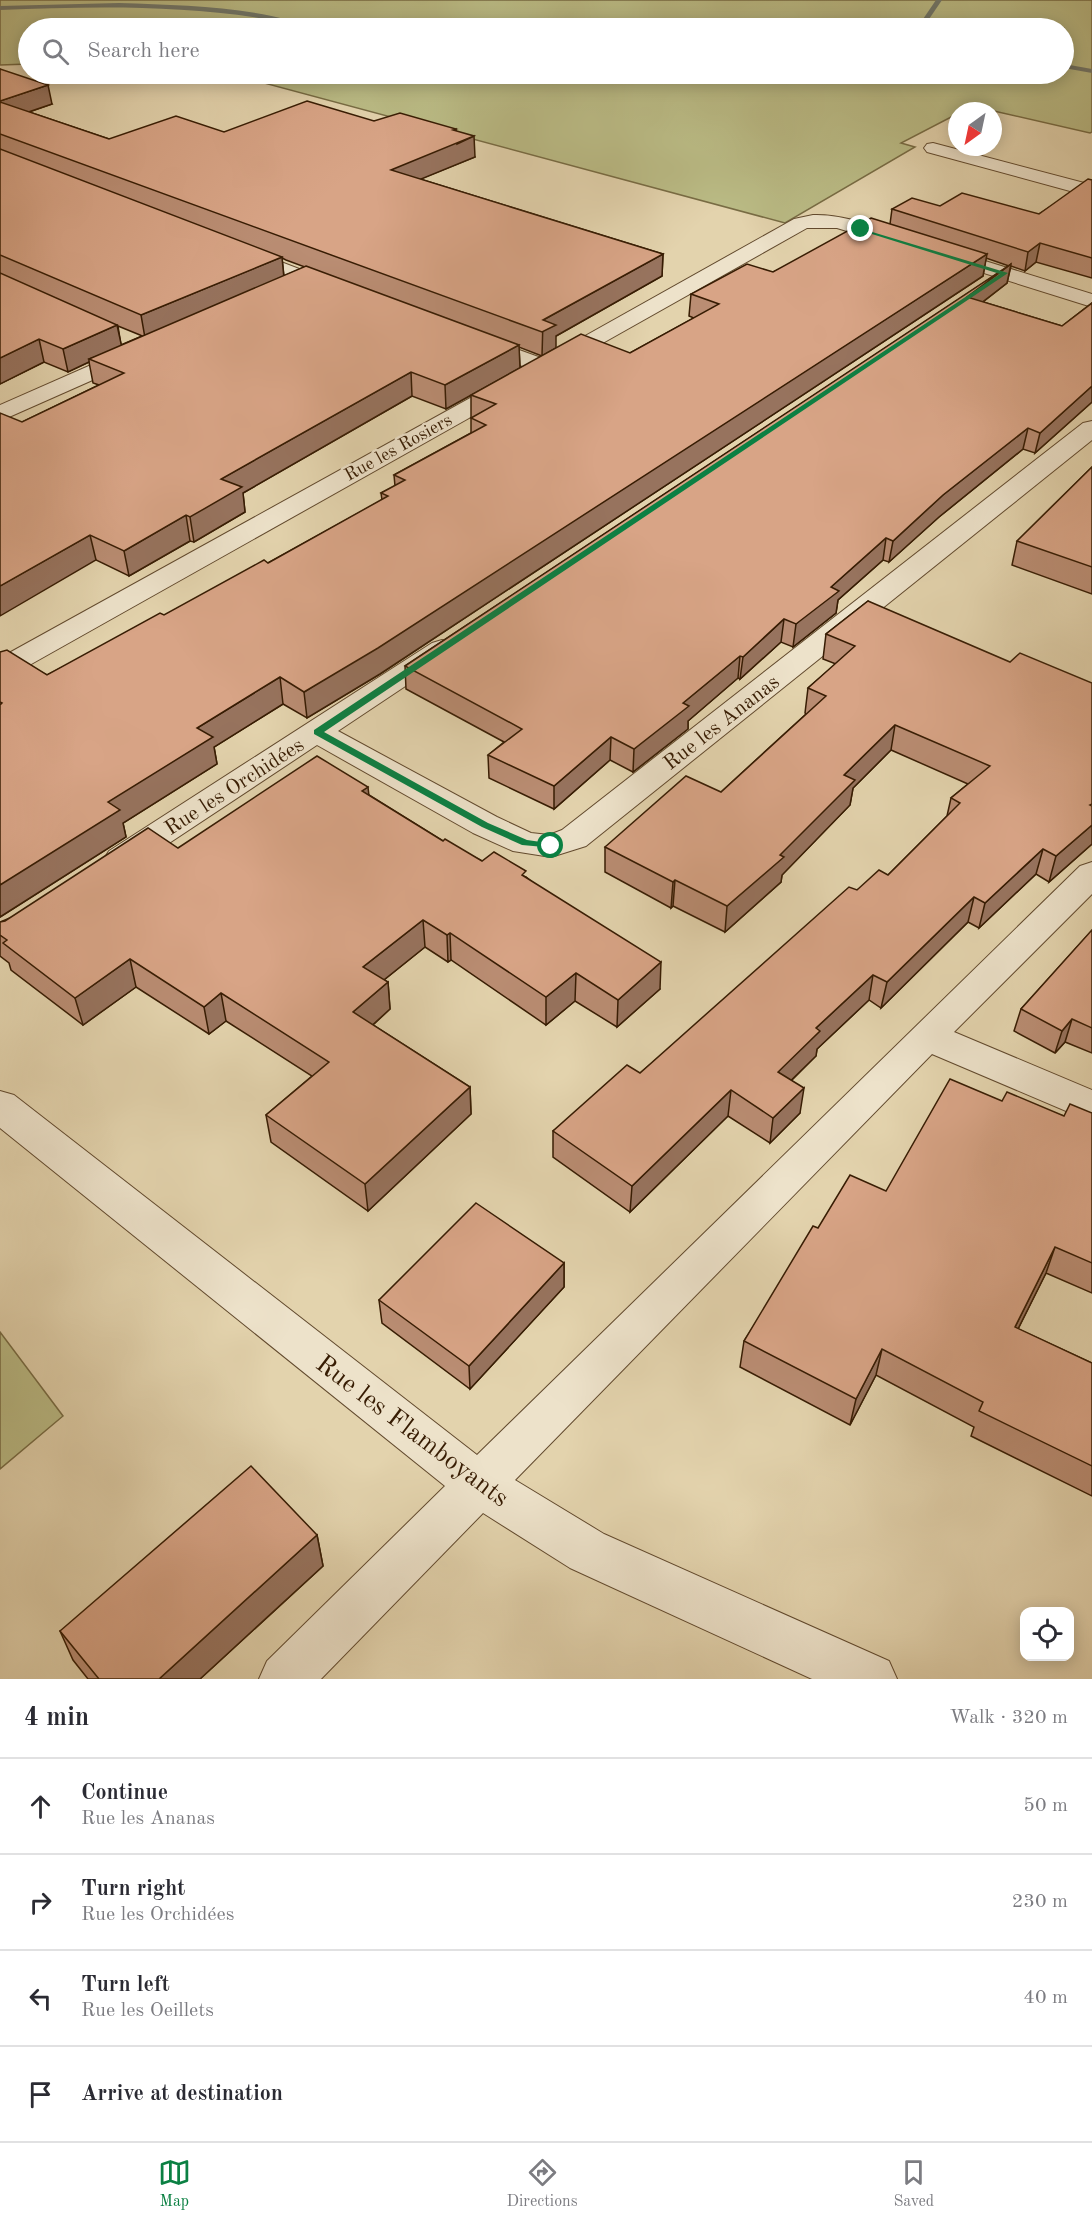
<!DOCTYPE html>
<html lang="en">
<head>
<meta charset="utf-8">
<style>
  :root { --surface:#fff; --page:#f7f7f7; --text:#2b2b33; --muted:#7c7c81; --line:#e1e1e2; --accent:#0b8043 }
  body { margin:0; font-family:"Old Standard TT",serif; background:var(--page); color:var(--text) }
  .controls { position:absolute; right:18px; bottom:18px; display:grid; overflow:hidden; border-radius:12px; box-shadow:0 3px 15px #0003 }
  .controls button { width:54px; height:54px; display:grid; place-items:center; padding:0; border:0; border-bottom:2px solid var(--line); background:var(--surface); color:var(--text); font:30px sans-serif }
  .compass { position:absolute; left:948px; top:102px; width:54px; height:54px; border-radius:50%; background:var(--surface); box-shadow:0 3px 15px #0003; rotate:213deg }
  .stop { position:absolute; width:18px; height:18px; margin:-14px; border:4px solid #0b8043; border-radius:50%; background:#fff }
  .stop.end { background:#0b8043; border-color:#fff; box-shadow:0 2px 6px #0008 }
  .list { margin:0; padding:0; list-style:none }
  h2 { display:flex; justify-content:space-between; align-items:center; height:78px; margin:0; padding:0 24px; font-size:26px }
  h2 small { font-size:20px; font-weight:400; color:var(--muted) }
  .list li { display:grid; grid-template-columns:39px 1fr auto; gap:18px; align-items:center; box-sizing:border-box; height:96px; padding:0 24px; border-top:2px solid var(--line) }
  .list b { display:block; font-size:22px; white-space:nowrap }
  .list p { margin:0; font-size:20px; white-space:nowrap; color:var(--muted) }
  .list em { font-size:20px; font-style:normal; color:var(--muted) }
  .icon { flex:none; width:33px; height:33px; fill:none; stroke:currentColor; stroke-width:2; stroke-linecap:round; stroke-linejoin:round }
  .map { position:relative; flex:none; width:1092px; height:1679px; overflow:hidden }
  .search { position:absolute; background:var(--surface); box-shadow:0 3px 15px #0003; left:18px; right:18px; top:18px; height:66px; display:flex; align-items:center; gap:15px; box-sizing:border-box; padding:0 21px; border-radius:33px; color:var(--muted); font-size:22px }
  .sheet { height:462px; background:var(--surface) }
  nav { display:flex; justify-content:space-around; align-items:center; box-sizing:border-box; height:84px; border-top:2px solid var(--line); background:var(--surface); font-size:16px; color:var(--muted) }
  nav a { display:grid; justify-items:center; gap:3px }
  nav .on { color:var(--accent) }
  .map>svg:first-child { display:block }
  .green { fill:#babb85; stroke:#786c44; stroke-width:1.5 }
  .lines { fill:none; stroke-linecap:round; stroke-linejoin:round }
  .stream { fill:#71786c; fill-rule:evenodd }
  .minor-casing { stroke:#624a2e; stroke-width:2 }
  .minor { fill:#ede2ca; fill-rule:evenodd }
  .wall { fill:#ba8d73; stroke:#371c03; stroke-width:1.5; fill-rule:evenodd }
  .shaded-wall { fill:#97735e; stroke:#371c03; stroke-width:1.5 }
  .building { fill:#d8a486; stroke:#371c03; stroke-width:1.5 }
  .route { fill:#0b8043 }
  .labels { text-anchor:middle; stroke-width:5; stroke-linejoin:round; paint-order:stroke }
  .far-street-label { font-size:18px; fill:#371c03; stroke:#ede2ca }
  .street-label { font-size:21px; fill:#371c03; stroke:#ede2ca }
  .near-street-label { font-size:26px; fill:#371c03; stroke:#ede2ca }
</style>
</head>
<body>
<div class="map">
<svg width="1092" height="1679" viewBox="0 0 1092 1679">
  <rect width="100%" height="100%" fill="#e3d3ad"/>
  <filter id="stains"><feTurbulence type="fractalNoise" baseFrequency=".00333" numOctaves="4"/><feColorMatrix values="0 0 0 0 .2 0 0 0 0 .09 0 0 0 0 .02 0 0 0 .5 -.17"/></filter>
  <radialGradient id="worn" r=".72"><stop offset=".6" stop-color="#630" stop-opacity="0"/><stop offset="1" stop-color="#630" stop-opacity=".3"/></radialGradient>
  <g class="green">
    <path d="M0 0H1092V132L1090 133 972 106 957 111V114L901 143 915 147 785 223 231 74H1064V28H28V64L0 65Z"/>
    <path d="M0 1332 63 1416 0 1469Z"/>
  </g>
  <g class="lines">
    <g class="stream">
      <path d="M936 0H942L923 28H917Z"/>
      <path d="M119 3C176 5 234 6 289 20 299 22 311 23 320 28H311C208 4 105 6 0 10V6Z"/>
      <path d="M1064 64 1092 69V73L1064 68Z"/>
    </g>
    <defs>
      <g id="minor">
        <path d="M933 143 1092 185V197L927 152 924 148 927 144Z"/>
        <path d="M813 215C844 214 873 226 903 236L906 240 903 244 896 246 837 228H807L562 366 555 368 552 372 544 374 470 347 467 342 470 337 478 335 544 359 794 219Z"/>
        <path d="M242 247 341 285 345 289 341 293 334 295 327 293 235 257 232 253 235 249Z"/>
        <path d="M943 248 1092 294V307L936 258 933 254 936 250Z"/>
        <path d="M132 347 140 349 143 354 140 359 0 421V405Z"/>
        <path d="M509 379 517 381 521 386 517 391 10 676 0 679V658L501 381Z"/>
        <path d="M1092 421V440L586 846 551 857 513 851 473 833 317 745 133 867 121 870 109 867 104 859 109 851 432 643 442 640 452 643 456 649 452 655 338 731 497 817 531 833 549 835 562 830 1083 423Z"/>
        <path d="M1092 862V894L954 1032 1092 1090V1122L932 1054 515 1480 604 1534 889 1661 897 1679H812L570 1568 483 1513 321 1679H259L267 1661 445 1486 0 1128V1091L14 1095 477 1455 1080 866Z"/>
      </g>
    </defs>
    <use href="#minor" class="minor-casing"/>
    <use href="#minor" class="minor"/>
  </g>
  <g class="wall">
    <path d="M0 69 52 104 29 112 109 139 224 132 374 121 456 131 475 157 420 179 663 254 662 276 556 336 542 356 519 347 520 368 630 353 694 318 689 316 691 294 773 272 890 224 892 209 940 206 1039 214 1092 180V278L1036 262 1025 271 1011 266 1007 283 983 302 1062 326 1092 303V402L1035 453 1023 449 939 517 889 562 883 560 838 600 836 613 793 647 781 642 740 679 738 678 688 721V729L633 772 610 760 554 809 489 778 488 755 504 742 406 689 405 666 1009 266 986 258 983 276 380 674 307 718 283 704 214 747 217 764 123 823 126 837 0 917V652L47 675 268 563 382 500 381 493 395 486 394 475 471 433V395L446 409 412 396 243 493 245 512 194 542 190 541 129 576 96 560 22 422 99 385 93 383 89 362 68 372 44 362 0 384ZM282 258 286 260 305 267 284 276ZM118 326 140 335 142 336 121 345Z"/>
    <path d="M1092 467V594L1012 565 1017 541Z"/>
    <path d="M868 601 1092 844 1049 882 1036 874 979 928 968 922 881 1008 869 1000 817 1049 816 1056 792 1080 800 1113 770 1143 728 1116 630 1212 553 1157V1131L640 1073 857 890 888 875 947 816 951 798 968 784 891 750 853 788 850 805 782 875 781 882 725 932 673 906 671 908 605 872V847L721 792 806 714 805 713 808 688 836 664 823 659 826 634Z"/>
    <path d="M369 795 443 841 482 861 526 877 660 989 617 1027 575 1001 546 1025 451 960 448 962 425 947 384 980 388 982 390 1009 373 1025 470 1087 471 1114 368 1211 271 1142 266 1115 312 1076 226 1021 209 1034 136 987 83 1025 11 970 9 963 0 956V922L178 848Z"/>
    <path d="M1092 930V1053L1065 1042 1055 1053 1014 1031 1021 1009Z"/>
    <path d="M1002 1101 1064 1116 1092 1113V1293L1046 1273 1018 1329 1092 1363V1496L971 1436 974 1427 876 1375 850 1425 740 1367 744 1341 818 1228 886 1191Z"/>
    <path d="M564 1263V1287L470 1389 382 1323 379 1300Z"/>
    <path d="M317 1535 323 1566 200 1679H88L73 1660 60 1631Z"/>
  </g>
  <g class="shaded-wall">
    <path d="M48 85 52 104 2 121 0 113V101Z"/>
    <path d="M456 129 457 144 474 136 475 157 392 191 391 170Z"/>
    <path d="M1040 243 1036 262 1025 271 1028 252Z"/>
    <path d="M663 254 662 276 556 336V348L542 356 543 320Z"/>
    <path d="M987 254 983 276 380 674 307 718 304 692Z"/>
    <path d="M282 257 284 279 145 338 141 315Z"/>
    <path d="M1011 264 1007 283 963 317 967 297Z"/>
    <path d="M117 325 122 348 89 359V362L68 372 63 349Z"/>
    <path d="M39 339 44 362 0 384V358Z"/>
    <path d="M519 345 520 368 446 409 445 385Z"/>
    <path d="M411 372 412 396 243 493 245 512 194 542 190 517 221 479Z"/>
    <path d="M1092 386V402L1035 453 1040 433Z"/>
    <path d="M1028 428 1023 449 939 517 889 562 893 541 943 495Z"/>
    <path d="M186 515 190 541 129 576 124 551Z"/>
    <path d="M90 535 96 560 0 616V586Z"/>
    <path d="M886 538 883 560 838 600 836 613 793 647 796 624 831 587Z"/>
    <path d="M784 619 781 642 740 679 743 657Z"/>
    <path d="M740 656 738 678 688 721V729L633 772 634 749 683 703Z"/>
    <path d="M280 677 283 704 214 747 217 764 123 823 126 837 0 917V885L197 728Z"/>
    <path d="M895 725 891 750 853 788 850 805 782 875 781 882 725 932 727 906 780 855 844 775Z"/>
    <path d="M611 737 610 760 554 809V786Z"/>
    <path d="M368 787 371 814 362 791Z"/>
    <path d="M1092 825V844L1049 882 1056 856Z"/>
    <path d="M1043 849 1036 874 979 928 985 903Z"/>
    <path d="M675 880 673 906 671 908 673 882Z"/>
    <path d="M974 897 968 922 881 1008 887 982Z"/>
    <path d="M423 920 425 947 365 995 363 967Z"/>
    <path d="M450 933 451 960 448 962 447 935Z"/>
    <path d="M130 959 136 987 83 1025 75 998Z"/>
    <path d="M661 962 660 989 617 1027 618 1000Z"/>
    <path d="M576 973 575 1001 546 1025V997Z"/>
    <path d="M873 975 869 1000 817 1049 816 1056 774 1097 778 1072 816 1028Z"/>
    <path d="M388 982 390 1009 356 1040 353 1012Z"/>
    <path d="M221 993 226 1021 209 1034 204 1007Z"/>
    <path d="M1072 1019 1065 1042 1055 1053 1062 1031Z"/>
    <path d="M470 1087 471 1114 368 1211 365 1184Z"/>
    <path d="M804 1088 800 1113 770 1143 773 1118Z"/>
    <path d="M731 1090 728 1116 630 1212 632 1186Z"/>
    <path d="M1055 1247 1046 1273 1006 1353 1015 1327Z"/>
    <path d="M564 1263V1287L470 1389 469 1366Z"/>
    <path d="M882 1349 876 1375 850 1425 856 1399Z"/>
    <path d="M317 1535 323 1566 200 1679H159Z"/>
  </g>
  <g class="building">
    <path d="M0 69 48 85 0 101Z"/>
    <path d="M307 101 374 121 400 113 456 129 453 130 474 136 391 170 663 254 543 320 556 325 542 332 0 134V102L109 139 176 116 224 132Z"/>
    <path d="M0 149 282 257 141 315 0 255Z"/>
    <path d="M1088 179 1092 180V258L1040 243 1028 252 892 209 912 198 940 206 962 193 1039 214Z"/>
    <path d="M871 218 987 254 378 648 304 692 280 677 197 728 213 737 108 802 120 810 0 885V705L2 703 0 702V652L7 650 47 675 160 613 164 615 264 560 268 563 388 496 381 493 405 480 394 475 486 425 471 418 496 404 471 395 581 334 630 353 719 304 691 294 747 264 773 272Z"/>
    <path d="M1011 264 967 297 1062 326 1092 303V386L1040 433 1028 428 943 495 893 541 886 538 831 587 839 591 796 624 784 619 743 657 740 656 683 703 689 706 634 749 611 737 554 786 488 755 522 729 405 666Z"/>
    <path d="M306 266 519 345 445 385 411 372 221 479 242 487 190 517 186 515 124 551 90 535 0 586V413L22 422 124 373 89 359Z"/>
    <path d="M0 273 117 325 63 349 39 339 0 358Z"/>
    <path d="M1092 467V567L1017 541Z"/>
    <path d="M868 601 1010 662 1020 653 1092 683V804L1090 805 1092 806V825L1056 856 1043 849 985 903 974 897 887 982 873 975 816 1028 820 1031 778 1072 804 1088 773 1118 731 1090 632 1186 553 1131 627 1065 640 1073 849 887 857 890 879 870 888 875 960 803 951 798 990 766 895 725 844 775 855 780 780 855 784 857 727 906 675 880 673 882 605 847 686 776 721 792 826 696 808 688 855 646 826 634Z"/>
    <path d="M317 756 368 787 362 791 443 841 445 839 482 861 494 852 526 871 522 875 661 962 618 1000 576 973 546 997 450 933 447 935 423 920 363 967 388 982 353 1012 470 1087 365 1184 266 1115 329 1062 221 993 204 1007 130 959 75 998 3 943 7 940 0 935V922L5 921 148 828 178 848Z"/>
    <path d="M1092 930V1028L1072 1019 1062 1031 1021 1009Z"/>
    <path d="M950 1079 1002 1101 1007 1092 1064 1116 1070 1104 1092 1113V1263L1055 1247 1015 1327 1092 1363V1466L979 1411 983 1402 882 1349 856 1399 744 1341 813 1226 818 1228 850 1175 886 1191Z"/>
    <path d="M476 1203 564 1263 469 1366 379 1300Z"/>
    <path d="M251 1466 317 1535 159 1679H99L60 1631Z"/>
  </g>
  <path class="route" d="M859 228 1008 273 324 732 488 823 527 840 555 844V848L522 845 482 827 314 734V730L1000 274 859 230Z"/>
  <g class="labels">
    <g class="far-street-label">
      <text transform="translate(398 447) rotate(-29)" y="6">Rue les Rosiers</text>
    </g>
    <g class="street-label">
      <text transform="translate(721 722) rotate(-38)" y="7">Rue les Ananas</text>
      <text transform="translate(234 786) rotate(-33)" y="7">Rue les Orchidées</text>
    </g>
    <g class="near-street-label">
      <text transform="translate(413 1430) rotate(37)" y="9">Rue les Flamboyants</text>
    </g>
  </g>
  <rect width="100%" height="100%" filter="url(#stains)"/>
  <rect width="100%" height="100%" fill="url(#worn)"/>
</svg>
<div class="controls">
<button><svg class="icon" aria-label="locate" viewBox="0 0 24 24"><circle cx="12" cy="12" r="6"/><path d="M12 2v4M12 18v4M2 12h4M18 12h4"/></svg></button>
</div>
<svg class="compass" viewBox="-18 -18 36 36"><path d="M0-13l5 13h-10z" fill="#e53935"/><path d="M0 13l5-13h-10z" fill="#7c7c81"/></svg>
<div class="stop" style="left:551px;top:846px"></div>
<div class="stop end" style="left:861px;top:229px"></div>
<div class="search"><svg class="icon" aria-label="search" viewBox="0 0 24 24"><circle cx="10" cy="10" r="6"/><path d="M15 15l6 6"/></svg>Search here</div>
</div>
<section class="sheet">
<h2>4 min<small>Walk · 320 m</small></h2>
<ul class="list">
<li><svg class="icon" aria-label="ahead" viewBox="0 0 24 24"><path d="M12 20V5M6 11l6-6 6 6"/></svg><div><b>Continue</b><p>Rue les Ananas</p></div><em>50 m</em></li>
<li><svg class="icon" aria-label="right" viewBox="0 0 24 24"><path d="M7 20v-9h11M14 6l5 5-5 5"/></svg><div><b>Turn right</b><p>Rue les Orchidées</p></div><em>230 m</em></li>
<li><svg class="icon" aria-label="left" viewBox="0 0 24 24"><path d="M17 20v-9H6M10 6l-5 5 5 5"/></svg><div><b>Turn left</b><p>Rue les Oeillets</p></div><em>40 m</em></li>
<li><svg class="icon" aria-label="arrive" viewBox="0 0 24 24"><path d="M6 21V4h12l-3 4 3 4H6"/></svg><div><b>Arrive at destination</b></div></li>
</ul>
</section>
<nav>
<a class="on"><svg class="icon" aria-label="map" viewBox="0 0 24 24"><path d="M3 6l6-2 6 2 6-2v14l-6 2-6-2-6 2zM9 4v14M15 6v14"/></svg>Map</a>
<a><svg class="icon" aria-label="directions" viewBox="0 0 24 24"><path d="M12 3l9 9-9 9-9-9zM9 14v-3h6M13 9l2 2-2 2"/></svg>Directions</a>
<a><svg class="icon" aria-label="saved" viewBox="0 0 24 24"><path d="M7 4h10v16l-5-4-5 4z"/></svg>Saved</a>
</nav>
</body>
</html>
